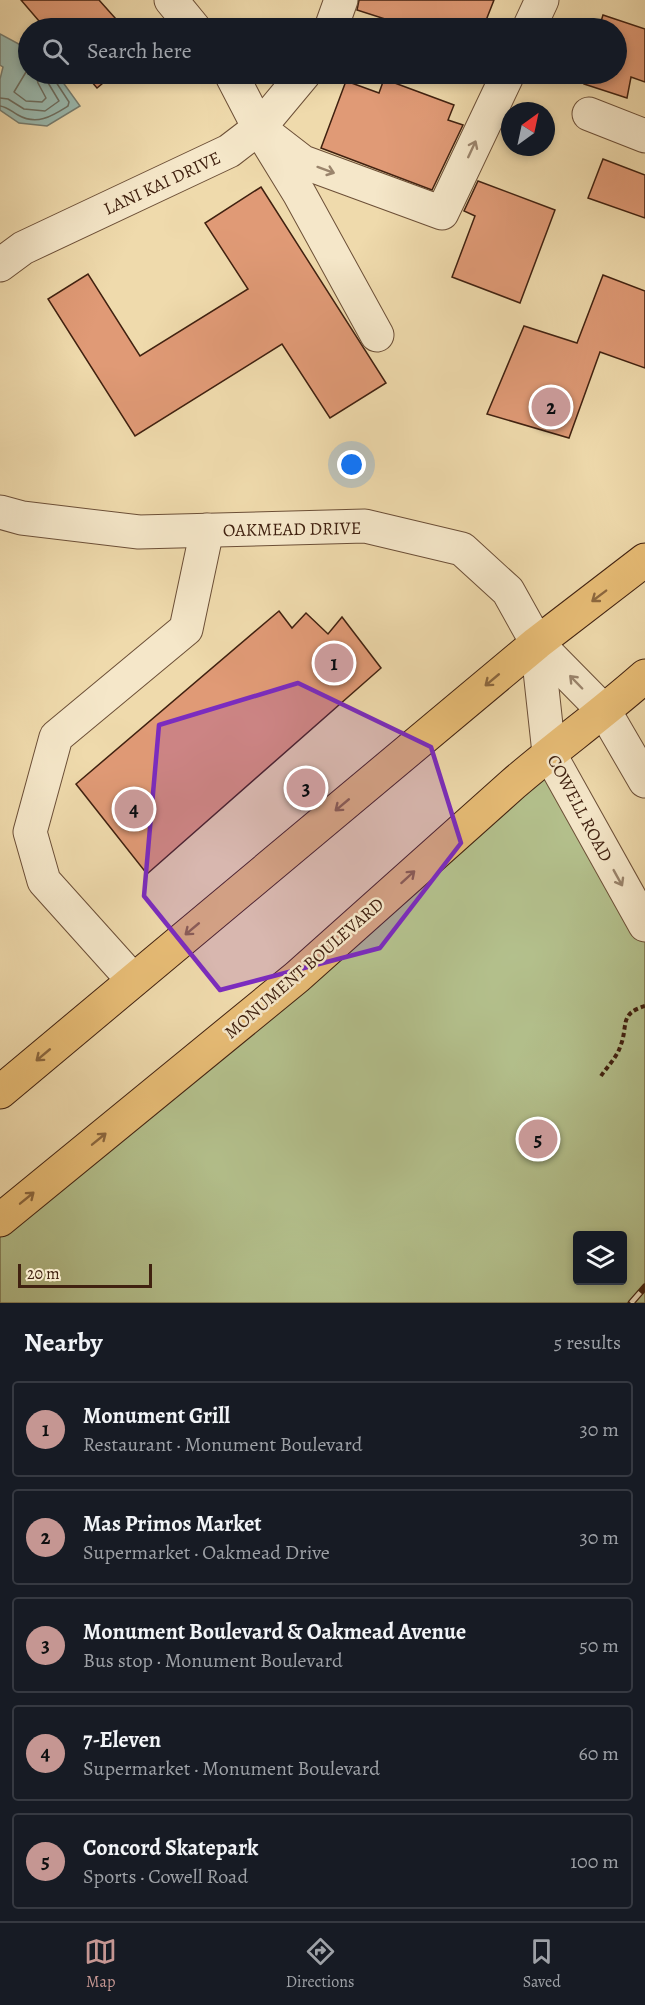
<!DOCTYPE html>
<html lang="en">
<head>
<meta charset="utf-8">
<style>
  :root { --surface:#171b24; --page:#20242c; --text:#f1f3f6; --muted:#9ea1a6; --line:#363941; --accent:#c59692 }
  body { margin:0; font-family:Alegreya,serif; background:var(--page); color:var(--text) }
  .controls { position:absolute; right:18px; bottom:18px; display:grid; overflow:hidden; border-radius:6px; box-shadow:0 3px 9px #0003 }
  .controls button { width:54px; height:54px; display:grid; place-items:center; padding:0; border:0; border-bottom:2px solid var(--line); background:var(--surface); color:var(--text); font:30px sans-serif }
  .compass { position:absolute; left:501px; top:102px; width:54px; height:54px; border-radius:50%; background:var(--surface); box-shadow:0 3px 9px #0003; rotate:33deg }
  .scale { position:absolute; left:18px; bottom:15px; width:134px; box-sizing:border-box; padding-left:6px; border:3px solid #402110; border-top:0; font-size:16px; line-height:21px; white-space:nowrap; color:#402110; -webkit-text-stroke:4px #f5e7c9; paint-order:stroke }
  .you { position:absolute; left:352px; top:465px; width:21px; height:21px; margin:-15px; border:4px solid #fff; border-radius:50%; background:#1a73e8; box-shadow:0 0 0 9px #1a73e833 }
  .badge { display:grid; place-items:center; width:39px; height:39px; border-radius:50%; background:var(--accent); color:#111; font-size:20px; font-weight:700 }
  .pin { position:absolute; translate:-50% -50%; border:3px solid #fff; box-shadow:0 2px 6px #0006 }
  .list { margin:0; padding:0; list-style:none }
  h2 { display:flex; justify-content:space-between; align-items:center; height:78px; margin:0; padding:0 24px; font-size:26px }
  h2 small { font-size:20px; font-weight:400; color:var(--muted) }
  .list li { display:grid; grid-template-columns:39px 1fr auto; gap:18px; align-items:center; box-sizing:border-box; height:96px; margin:0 12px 12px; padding:0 12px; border:2px solid var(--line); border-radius:6px }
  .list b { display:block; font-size:22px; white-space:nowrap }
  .list p { margin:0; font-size:20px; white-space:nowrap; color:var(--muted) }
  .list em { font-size:20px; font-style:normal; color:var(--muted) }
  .icon { flex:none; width:33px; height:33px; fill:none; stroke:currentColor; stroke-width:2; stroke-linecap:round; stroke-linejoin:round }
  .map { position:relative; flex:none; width:645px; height:1303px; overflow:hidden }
  .search { position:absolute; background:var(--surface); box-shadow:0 3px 9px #0003; left:18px; right:18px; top:18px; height:66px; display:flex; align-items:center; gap:15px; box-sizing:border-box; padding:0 21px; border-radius:33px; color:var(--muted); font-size:22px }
  .sheet { height:618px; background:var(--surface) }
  nav { display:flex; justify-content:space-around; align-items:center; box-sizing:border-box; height:84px; border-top:2px solid var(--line); background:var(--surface); font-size:16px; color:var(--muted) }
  nav a { display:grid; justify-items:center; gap:3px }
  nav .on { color:var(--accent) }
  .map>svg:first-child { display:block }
  .park { fill:#b4c18d; stroke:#7a714e; stroke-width:1.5; fill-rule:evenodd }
  .water { fill:#9abab0; stroke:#767d70; stroke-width:1.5 }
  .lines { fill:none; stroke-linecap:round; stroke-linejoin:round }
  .shore { stroke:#6d6e60; stroke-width:1.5 }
  .building { fill:#e09a76; stroke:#402110; stroke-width:1.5 }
  .minor-casing { stroke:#6c4f37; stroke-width:35 }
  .major-casing { stroke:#402110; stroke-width:35 }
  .path { stroke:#402110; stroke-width:4; stroke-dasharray:4.5 3; stroke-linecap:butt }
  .minor { stroke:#f5e7c9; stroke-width:33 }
  .major { stroke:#e8bd76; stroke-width:33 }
  .rail-casing { stroke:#402110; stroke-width:7 }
  .rail { stroke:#f5e7c9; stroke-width:4.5; stroke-dasharray:14; stroke-linecap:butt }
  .oneway { stroke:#9a846c }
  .oneway2 { stroke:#8c673e }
  .marked { fill:#7b2cbf; fill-opacity:0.2; stroke:#7b2cbf; stroke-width:4.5; stroke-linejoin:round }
  .labels { text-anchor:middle; stroke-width:5; stroke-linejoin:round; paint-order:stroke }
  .street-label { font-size:18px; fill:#402110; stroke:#f5e7c9 }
</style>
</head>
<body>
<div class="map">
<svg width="645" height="1303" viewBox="0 0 645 1303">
  <rect width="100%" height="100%" fill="#efdaac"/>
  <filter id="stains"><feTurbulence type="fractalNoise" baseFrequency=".00333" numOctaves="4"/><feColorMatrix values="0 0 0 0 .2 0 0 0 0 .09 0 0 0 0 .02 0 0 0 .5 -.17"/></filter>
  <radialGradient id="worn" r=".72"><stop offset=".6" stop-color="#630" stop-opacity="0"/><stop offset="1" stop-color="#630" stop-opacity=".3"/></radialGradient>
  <path class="park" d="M549 753 645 922V1303H0V1219ZM578 1236H622V1280H578Z"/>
  <path class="water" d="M0 34 28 49V74H57L80 106 47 126 19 123 0 110V79L3 67 0 65Z"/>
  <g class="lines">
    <g class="shore">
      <path d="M28 70 26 72 14 92 26 101 42 102 46 98 38 83 36 74"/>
      <path d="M0 98 8 99 24 109 45 111 59 101 47 81 45 74"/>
      <path d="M0 106C7 107 11 111 18 115 37 126 52 116 68 106L69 102 54 79 53 74"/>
    </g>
  </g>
  <g class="building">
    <path d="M21 0H99L124 28H45Z"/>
    <path d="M359 0H494L483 28H413L357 10Z"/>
    <path d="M603 15 645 29V82L631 77 627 98 584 84 587 74H616V28H599Z"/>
    <path d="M85 74H114L97 88Z"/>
    <path d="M384 79 454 105 448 120 463 125 432 190 321 148 346 81 379 93Z"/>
    <path d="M603 159 645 175V218L588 198Z"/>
    <path d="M478 181 555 210 520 303 452 277 475 216 464 211Z"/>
    <path d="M261 187 386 383 330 418 282 344 135 436 48 299 88 274 140 356 248 289 205 223Z"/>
    <path d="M603 275 645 291V368L600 352 569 438 487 414 524 326 577 343Z"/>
    <path d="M279 611 292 628 306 613 328 634 342 617 381 668 147 874 76 784Z"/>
  </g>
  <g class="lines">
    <defs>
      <g id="minor">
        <path d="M171 0 194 28"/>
        <path d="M331 28 341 0"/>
        <path d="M529 28 542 0"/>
        <path d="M231 74 259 128 299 193 377 335"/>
        <path d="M589 114 645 136"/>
        <path d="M259 128 303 162 442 213 508 74"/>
        <path d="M0 265 23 248 229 151 259 128 304 74"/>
        <path d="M0 512 22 518 139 532 365 526 462 549 508 591 537 643 605 712 645 781"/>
        <path d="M537 643 549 753 645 925"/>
        <path d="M133 980 44 881 30 832 56 737 186 629 207 530"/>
      </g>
      <g id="major">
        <path d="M0 1092 537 643 645 560"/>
        <path d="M0 1220 297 977 513 784C556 747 602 714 645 676"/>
      </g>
    </defs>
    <use href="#minor" class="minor-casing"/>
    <use href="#major" class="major-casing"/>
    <path class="path" d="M601 1076C607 1067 617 1057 620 1047 629 1026 618 1014 645 1006"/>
    <use href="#minor" class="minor"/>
    <use href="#major" class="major"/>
    <defs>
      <path id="rail" d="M631 1303 645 1287"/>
    </defs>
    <use href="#rail" class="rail-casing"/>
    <use href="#rail" class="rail"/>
  </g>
  <defs><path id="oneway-shaft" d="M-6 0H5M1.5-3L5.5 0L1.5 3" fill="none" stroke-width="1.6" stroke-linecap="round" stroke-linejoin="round" transform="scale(1.5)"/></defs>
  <g class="oneway">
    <use href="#oneway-shaft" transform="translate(472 149) rotate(-65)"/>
    <use href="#oneway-shaft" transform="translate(326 170) rotate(20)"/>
    <use href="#oneway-shaft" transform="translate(576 682) rotate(-134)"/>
    <use href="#oneway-shaft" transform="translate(618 878) rotate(61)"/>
  </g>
  <g class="oneway2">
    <use href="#oneway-shaft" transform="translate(599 596) rotate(143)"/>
    <use href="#oneway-shaft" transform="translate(492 680) rotate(140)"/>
    <use href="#oneway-shaft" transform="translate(342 805) rotate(140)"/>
    <use href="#oneway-shaft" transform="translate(408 877) rotate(-42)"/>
    <use href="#oneway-shaft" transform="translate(192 929) rotate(140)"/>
    <use href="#oneway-shaft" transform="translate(43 1055) rotate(140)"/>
    <use href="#oneway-shaft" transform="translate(99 1139) rotate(-39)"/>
    <use href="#oneway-shaft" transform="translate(27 1198) rotate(-39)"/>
  </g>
  <path class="marked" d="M298 683 431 747 461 843 380 948 220 990 144 896 159 725Z"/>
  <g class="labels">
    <g class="street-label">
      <text transform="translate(162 183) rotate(-25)" y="6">LANI KAI DRIVE</text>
      <text transform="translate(292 529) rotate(-1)" y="6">OAKMEAD DRIVE</text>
      <text transform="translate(580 808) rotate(62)" y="6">COWELL ROAD</text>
      <text transform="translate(304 968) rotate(-41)" y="6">MONUMENT BOULEVARD</text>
    </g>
  </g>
  <rect width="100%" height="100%" filter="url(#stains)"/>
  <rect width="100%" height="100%" fill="url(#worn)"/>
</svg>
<div class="controls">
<button><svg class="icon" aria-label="layers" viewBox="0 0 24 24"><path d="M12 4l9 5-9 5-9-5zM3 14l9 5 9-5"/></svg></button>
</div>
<svg class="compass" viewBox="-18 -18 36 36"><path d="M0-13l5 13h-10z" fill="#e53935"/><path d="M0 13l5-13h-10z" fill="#9ea1a6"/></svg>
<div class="scale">20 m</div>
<div class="you"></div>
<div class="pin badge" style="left:334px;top:663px">1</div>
<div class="pin badge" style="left:551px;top:407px">2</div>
<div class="pin badge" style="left:306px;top:788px">3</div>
<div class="pin badge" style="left:134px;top:809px">4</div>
<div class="pin badge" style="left:538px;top:1139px">5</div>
<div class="search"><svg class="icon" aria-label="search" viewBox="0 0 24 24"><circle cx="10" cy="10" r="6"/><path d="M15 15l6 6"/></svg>Search here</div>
</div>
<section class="sheet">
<h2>Nearby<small>5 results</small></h2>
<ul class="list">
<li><span class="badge">1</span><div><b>Monument Grill</b><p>Restaurant · Monument Boulevard</p></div><em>30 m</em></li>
<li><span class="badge">2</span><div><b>Mas Primos Market</b><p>Supermarket · Oakmead Drive</p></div><em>30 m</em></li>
<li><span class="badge">3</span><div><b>Monument Boulevard &amp; Oakmead Avenue</b><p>Bus stop · Monument Boulevard</p></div><em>50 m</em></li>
<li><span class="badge">4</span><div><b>7-Eleven</b><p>Supermarket · Monument Boulevard</p></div><em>60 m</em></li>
<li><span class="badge">5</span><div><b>Concord Skatepark</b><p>Sports · Cowell Road</p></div><em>100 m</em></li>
</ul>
</section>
<nav>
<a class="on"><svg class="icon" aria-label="map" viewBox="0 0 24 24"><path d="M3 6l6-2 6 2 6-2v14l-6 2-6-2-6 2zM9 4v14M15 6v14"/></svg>Map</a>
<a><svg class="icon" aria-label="directions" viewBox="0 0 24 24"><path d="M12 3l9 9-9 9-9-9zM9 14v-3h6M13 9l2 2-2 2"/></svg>Directions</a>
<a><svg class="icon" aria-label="saved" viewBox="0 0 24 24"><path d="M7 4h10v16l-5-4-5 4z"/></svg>Saved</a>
</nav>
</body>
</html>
